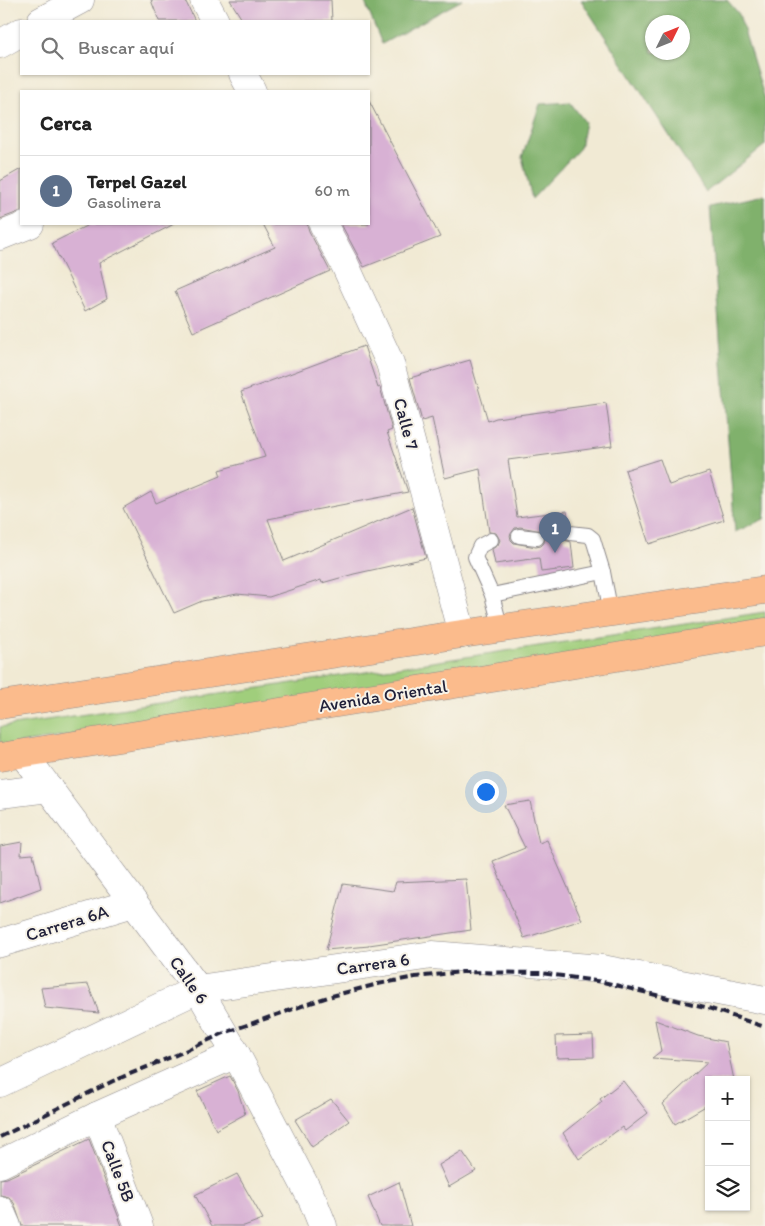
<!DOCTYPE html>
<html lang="es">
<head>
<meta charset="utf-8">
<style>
  :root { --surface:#fff; --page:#f6f6f6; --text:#222; --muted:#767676; --line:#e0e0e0; --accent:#b45309 }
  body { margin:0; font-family:Itim,sans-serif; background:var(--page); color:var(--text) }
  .controls { position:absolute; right:15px; bottom:15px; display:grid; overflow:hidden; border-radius:0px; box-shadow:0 1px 4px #0004 }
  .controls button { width:45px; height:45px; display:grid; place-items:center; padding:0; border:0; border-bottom:1px solid var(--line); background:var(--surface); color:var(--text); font:25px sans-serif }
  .compass { position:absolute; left:645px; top:15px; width:45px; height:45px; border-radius:50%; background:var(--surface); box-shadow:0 1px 4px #0004; rotate:47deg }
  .you { position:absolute; left:485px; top:791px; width:18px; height:18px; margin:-12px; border:4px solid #fff; border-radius:50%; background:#1a73e8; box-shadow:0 0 0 8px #1a73e833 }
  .badge { display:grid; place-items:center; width:32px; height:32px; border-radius:50%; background:var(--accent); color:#fff; font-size:16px; font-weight:700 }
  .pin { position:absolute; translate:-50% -41px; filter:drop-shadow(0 1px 2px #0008) }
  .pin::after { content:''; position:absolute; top:26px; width:18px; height:15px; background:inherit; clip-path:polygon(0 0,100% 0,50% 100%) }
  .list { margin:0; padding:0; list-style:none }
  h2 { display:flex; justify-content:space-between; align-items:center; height:65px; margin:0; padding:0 20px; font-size:21px }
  h2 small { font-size:16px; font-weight:400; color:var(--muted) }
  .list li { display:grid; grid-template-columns:32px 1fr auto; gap:15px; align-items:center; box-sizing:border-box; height:70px; padding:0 20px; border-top:1px solid var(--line) }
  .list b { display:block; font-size:19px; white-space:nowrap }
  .list p { margin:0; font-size:16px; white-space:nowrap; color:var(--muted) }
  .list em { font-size:16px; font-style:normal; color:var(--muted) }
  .icon { flex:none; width:28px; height:28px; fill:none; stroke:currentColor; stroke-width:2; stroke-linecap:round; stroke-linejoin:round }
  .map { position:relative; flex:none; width:765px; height:1226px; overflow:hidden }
  .search { position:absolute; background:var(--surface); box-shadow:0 1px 4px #0004; left:20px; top:20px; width:350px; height:55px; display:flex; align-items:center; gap:12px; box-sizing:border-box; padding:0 18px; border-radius:0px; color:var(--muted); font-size:19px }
  .panel { position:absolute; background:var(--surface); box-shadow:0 1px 4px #0004; left:20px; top:90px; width:350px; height:135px; border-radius:0px }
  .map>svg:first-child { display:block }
  .green { fill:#a0ce7c; stroke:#61785c }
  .forest { fill:#80b16c; stroke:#516a54; fill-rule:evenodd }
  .building { fill:#d8b1d4; fill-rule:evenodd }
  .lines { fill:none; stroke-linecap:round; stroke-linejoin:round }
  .lane-casing { stroke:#8a8688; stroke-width:16 }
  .street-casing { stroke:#8a8688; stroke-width:29 }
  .primary-casing { stroke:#8a8688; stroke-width:29 }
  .lane { stroke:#fff; stroke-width:14 }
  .street { stroke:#fff; stroke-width:28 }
  .primary { stroke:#fbbb8c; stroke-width:28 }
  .rail { stroke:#22223b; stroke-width:4; stroke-dasharray:8 4; stroke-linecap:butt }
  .labels { text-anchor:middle; stroke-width:4; stroke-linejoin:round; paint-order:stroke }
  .street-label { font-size:18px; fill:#22223b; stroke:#f7f3e8 }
</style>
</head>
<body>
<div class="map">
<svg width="765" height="1226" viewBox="0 0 765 1226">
  <rect width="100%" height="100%" fill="#f7f3e8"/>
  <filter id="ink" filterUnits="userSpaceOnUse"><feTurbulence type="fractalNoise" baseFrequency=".02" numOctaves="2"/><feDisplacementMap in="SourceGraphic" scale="10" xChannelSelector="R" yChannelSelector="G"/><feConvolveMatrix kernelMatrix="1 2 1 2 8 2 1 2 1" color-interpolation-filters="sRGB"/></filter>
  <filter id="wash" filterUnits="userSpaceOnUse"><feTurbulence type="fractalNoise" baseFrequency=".0096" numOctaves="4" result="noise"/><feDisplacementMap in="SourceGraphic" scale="20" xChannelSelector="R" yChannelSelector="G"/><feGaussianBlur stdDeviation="1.12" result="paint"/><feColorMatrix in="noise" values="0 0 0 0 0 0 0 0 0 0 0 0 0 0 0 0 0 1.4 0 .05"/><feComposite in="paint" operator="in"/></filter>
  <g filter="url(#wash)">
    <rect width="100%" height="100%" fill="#f1ead4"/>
    <path class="green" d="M765 612V633L0 746V727Z"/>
    <g class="forest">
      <path d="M364 0H462L382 44Z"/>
      <path d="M581 0H727L739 14 765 99V145L706 192ZM682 22V52H652V22Z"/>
      <path d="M570 102 585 122 580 148 532 199 522 157 540 104Z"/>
      <path d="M764 195 765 196V509L764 519 735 532 710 207Z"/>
    </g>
    <g id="blocks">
      <g class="building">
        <path d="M151 0H185L195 21H159Z"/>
        <path d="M230 0H331L332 21H243Z"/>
        <path d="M369 101 440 237 364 267 341 224H369Z"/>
        <path d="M21 169V211L0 219V181Z"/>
        <path d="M90 224H174L99 263 107 299 85 311 52 243Z"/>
        <path d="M263 224H307L309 231 330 271 193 332 175 291 275 247Z"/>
        <path d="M364 346 378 388 380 387 392 430 387 432 408 492 268 519 284 561 412 507 426 558 354 574 322 583 321 580 269 597 237 594 202 601 174 613 123 508 151 492 156 503 221 476 219 470 265 457 241 392Z"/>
        <path d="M470 360 488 421 496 418 606 403 612 446 508 460 517 517 567 511 569 525 563 527 561 533 564 540 571 542 574 568 541 572 539 558 495 564 492 549 498 545 500 540 496 533 489 532 480 469 445 478 432 418 422 421 410 378ZM520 527 542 531 545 535 544 543 541 546 536 547 514 543 511 540 510 535 515 528Z"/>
        <path d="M660 459 669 485 709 472 724 520 649 544 625 470Z"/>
        <path d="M530 801 539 843 547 840 582 920 524 938 493 861 525 848 504 805Z"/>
        <path d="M22 842 21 855 33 854 41 888 0 903V846Z"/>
        <path d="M466 879 471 930 369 945V946L326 950 343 884 393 891 396 882Z"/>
        <path d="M88 984 99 1013 45 1008 41 988Z"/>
        <path d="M655 1020 698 1036 726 1042 734 1080H709V1104L675 1124 663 1104 708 1062 652 1058 661 1051Z"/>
        <path d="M593 1035 594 1057 557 1058 556 1036Z"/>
        <path d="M230 1076 238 1091 245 1114 216 1130 197 1091Z"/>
        <path d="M623 1081 648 1113 625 1131 622 1127 579 1159 563 1133 602 1102 600 1099Z"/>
        <path d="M331 1099 349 1121 312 1147 295 1120Z"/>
        <path d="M89 1139 122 1226H22L14 1203 9 1197 0 1195V1179L7 1178Z"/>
        <path d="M462 1151 476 1171 449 1187 439 1165Z"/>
        <path d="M237 1174 263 1219 244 1226H212L195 1195Z"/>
        <path d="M399 1182 411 1226H380L368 1197Z"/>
      </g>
    </g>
  </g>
  <g filter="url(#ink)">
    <use href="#blocks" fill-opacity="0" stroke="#8a8688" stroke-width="1"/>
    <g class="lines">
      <defs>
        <g id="lane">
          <path d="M570 533 588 535 593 539 603 572 611 613"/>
          <path d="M519 536 537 538"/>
          <path d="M491 540 480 546 475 557 492 595 501 629"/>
          <path d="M492 595 603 572"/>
        </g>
        <g id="street">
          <path d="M204 0 215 21"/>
          <path d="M41 21 80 0"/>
          <path d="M0 44 21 32"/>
          <path d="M243 74 252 91"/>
          <path d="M323 224 345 265 390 363 462 634"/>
          <path d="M0 236 30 224"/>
          <path d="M23 754 198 989 236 1054 313 1201 323 1226"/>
          <path d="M0 794 49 788"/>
          <path d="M0 943 133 903"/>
          <path d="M0 1083 198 989 432 955 602 969 765 1000"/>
          <path d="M97 1116 139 1226"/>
          <path d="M0 1164 97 1116 236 1054"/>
          <path d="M0 1210 7 1226"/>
        </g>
        <g id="primary">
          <path d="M0 705 462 634 765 590"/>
          <path d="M0 757 480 680 765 632"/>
        </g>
      </defs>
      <use href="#lane" class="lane-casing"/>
      <use href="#street" class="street-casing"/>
      <use href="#primary" class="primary-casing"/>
      <use href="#lane" class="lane"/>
      <use href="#street" class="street"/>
      <use href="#primary" class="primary"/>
      <path class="rail" d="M0 1137 113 1081 176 1055 224 1033 328 997 378 984 415 977 462 972 541 973 603 982 705 1007 765 1027"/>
    </g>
  </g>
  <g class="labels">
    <g class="street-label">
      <text transform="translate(406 424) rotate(75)" y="6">Calle 7</text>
      <text transform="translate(383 696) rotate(-9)" y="6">Avenida Oriental</text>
      <text transform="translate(67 923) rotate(-17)" y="6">Carrera 6A</text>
      <text transform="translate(373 964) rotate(-8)" y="6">Carrera 6</text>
      <text transform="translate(189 980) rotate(55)" y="6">Calle 6</text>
      <text transform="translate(118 1171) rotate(69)" y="6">Calle 5B</text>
    </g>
  </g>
</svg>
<div class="controls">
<button>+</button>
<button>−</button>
<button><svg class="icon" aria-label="layers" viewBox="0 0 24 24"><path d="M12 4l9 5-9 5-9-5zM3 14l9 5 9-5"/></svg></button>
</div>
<svg class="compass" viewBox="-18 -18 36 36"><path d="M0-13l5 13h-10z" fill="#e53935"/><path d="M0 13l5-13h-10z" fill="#767676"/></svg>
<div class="you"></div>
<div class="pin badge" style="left:555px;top:553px;background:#5c6f8a">1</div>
<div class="search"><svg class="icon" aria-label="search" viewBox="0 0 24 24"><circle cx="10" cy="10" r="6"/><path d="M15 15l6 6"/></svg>Buscar aquí</div>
<section class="panel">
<h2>Cerca<small></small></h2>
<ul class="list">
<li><span class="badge" style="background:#5c6f8a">1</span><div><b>Terpel Gazel</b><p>Gasolinera</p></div><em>60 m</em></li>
</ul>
</section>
</div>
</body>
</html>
